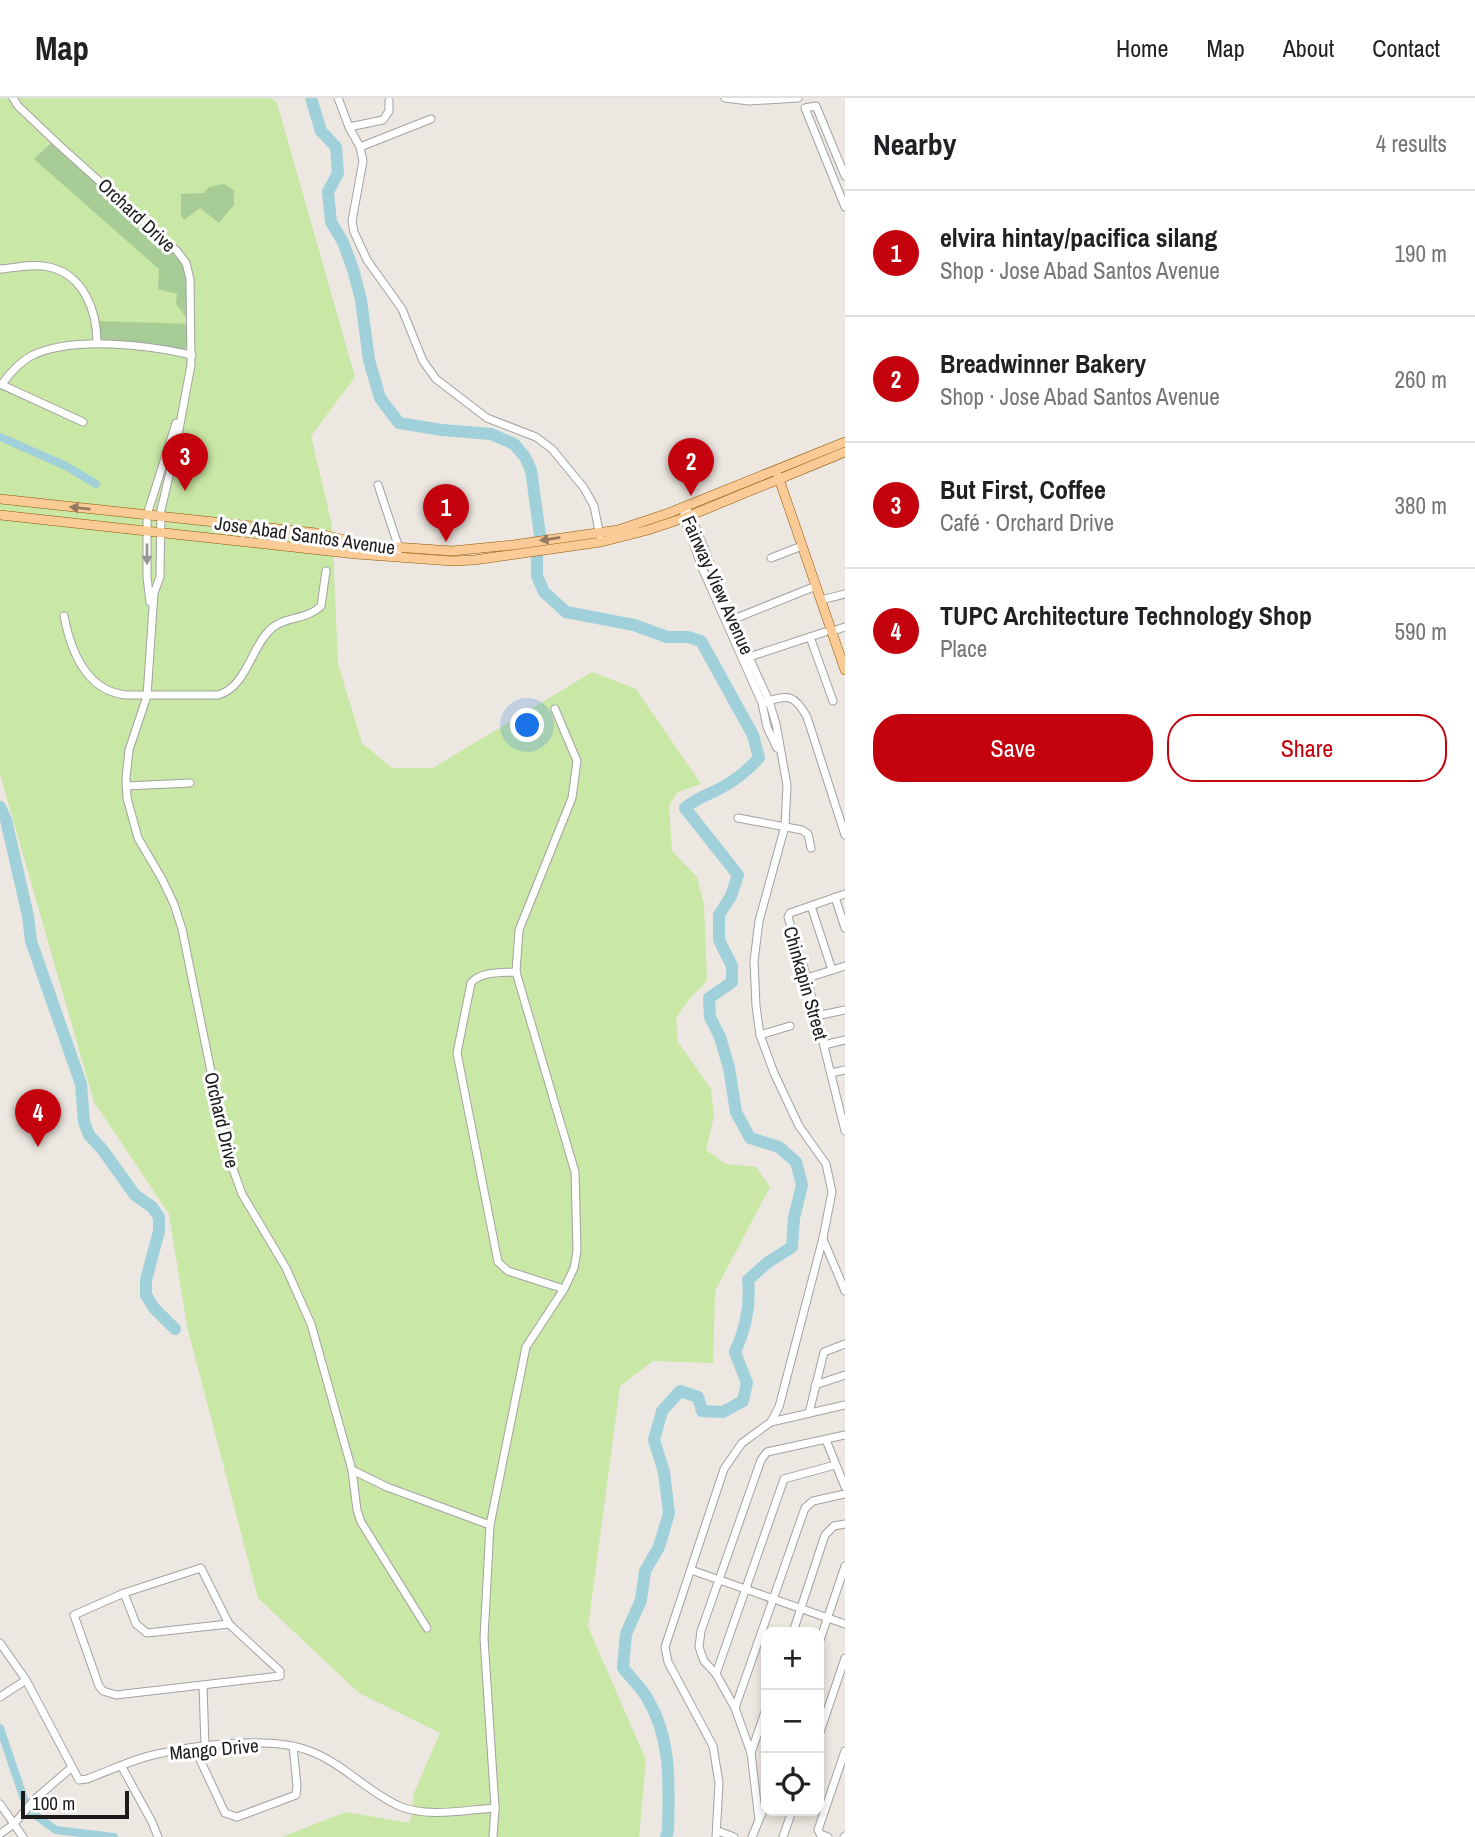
<!DOCTYPE html>
<html lang="en">
<head>
<meta charset="utf-8">
<style>
  :root { --surface:#fff; --page:#f6f6f6; --text:#202124; --muted:#757577; --line:#e0e0e0; --accent:#c3020d }
  body { margin:0; font-family:"Archivo Narrow",sans-serif; background:var(--page); color:var(--text) }
  .controls { position:absolute; right:21px; bottom:21px; display:grid; overflow:hidden; border-radius:14px; box-shadow:0 4px 10px #0003 }
  .controls button { width:63px; height:63px; display:grid; place-items:center; padding:0; border:0; border-bottom:2px solid var(--line); background:var(--surface); color:var(--text); font:35px sans-serif }
  .scale { position:absolute; left:21px; bottom:18px; width:108px; box-sizing:border-box; padding-left:7px; border:4px solid #1b1b1b; border-top:0; font-size:19px; line-height:24px; white-space:nowrap; color:#1b1b1b; -webkit-text-stroke:5px #fff; paint-order:stroke }
  .you { position:absolute; left:528px; top:628px; width:24px; height:24px; margin:-18px; border:5px solid #fff; border-radius:50%; background:#1a73e8; box-shadow:0 0 0 10px #1a73e833 }
  .badge { display:grid; place-items:center; width:46px; height:46px; border-radius:50%; background:var(--accent); color:#fff; font-size:23px; font-weight:700 }
  .pin { position:absolute; translate:-50% -58px; filter:drop-shadow(0 2px 4px #0008) }
  .pin::after { content:''; position:absolute; top:37px; width:24px; height:21px; background:inherit; clip-path:polygon(0 0,100% 0,50% 100%) }
  .list { margin:0; padding:0; list-style:none }
  h2 { display:flex; justify-content:space-between; align-items:center; height:91px; margin:0; padding:0 28px; font-size:30px }
  h2 small { font-size:23px; font-weight:400; color:var(--muted) }
  .list li { display:grid; grid-template-columns:46px 1fr auto; gap:21px; align-items:center; box-sizing:border-box; height:126px; padding:0 28px; border-top:2px solid var(--line) }
  .list b { display:block; font-size:26px; white-space:nowrap }
  .list p { margin:0; font-size:23px; white-space:nowrap; color:var(--muted) }
  .list em { font-size:23px; font-style:normal; color:var(--muted) }
  .actions { display:flex; gap:14px; padding:21px 28px }
  .actions a { flex:1; padding:16px 0; border:2px solid var(--accent); border-radius:28px; text-align:center; font-size:24px; color:var(--accent) }
  .actions .main { background:var(--accent); color:#fff }
  .icon { flex:none; width:38px; height:38px; fill:none; stroke:currentColor; stroke-width:2; stroke-linecap:round; stroke-linejoin:round }
  .map { position:relative; flex:none; width:845px; height:1739px; overflow:hidden }
  header { display:flex; align-items:center; gap:42px; box-sizing:border-box; height:98px; padding:0 35px; background:var(--surface); border-bottom:2px solid var(--line) }
  header strong { font-size:33px }
  nav { display:flex; gap:38px; margin-inline-start:auto; font-size:24px }
  main { display:flex }
  aside { flex:1; background:var(--surface) }
  .map>svg:first-child { display:block }
  .grass { fill:#c9e7a5 }
  .forest { fill:#a8cc95 }
  .lines { fill:none; stroke-linecap:round; stroke-linejoin:round }
  .canal { stroke:#a0d0da; stroke-width:8 }
  .river { stroke:#a0d0da; stroke-width:12 }
  .minor-casing { stroke:#a2a2a2; stroke-width:9 }
  .major-casing { stroke:#905802; stroke-width:10 }
  .minor { stroke:#fff; stroke-width:7 }
  .major { stroke:#faca97; stroke-width:9 }
  .oneway { fill:#967b5f }
  .oneway2 { fill:#989898 }
  .labels { text-anchor:middle; stroke-width:6; stroke-linejoin:round; paint-order:stroke }
  .street-label { font-size:19px; fill:#1b1b1b; stroke:#fff }
</style>
</head>
<body>
<header>
<strong>Map</strong>
<nav><a>Home</a><a>Map</a><a>About</a><a>Contact</a></nav>
</header>
<main>
<div class="map">
<svg width="845" height="1739" viewBox="0 0 845 1739">
  <rect width="100%" height="100%" fill="#ece7e0"/>
  <path class="grass" d="M0 0H271L277 5 355 279 311 338 332 427 338 566 362 645 392 670H433L592 574 636 591 701 686 678 694 669 707 672 753 697 779 704 806 707 883 690 900 676 920 678 944 711 991 714 1018 706 1052 726 1066 756 1069 770 1089 715 1193 713 1265 653 1263 620 1288 588 1529 646 1662 639 1739H282L346 1714 410 1725 414 1695 440 1635 359 1595 258 1500 187 1228 169 1116 94 1004 0 676Z"/>
  <g class="forest">
    <path d="M51 45 177 153 174 157 185 168 189 223 176 206 177 196 158 191 159 171 34 61Z"/>
    <path d="M224 86 234 92V107L219 125 200 110 184 122 181 117V96L204 95 209 89Z"/>
    <path d="M99 223 192 226 184 255 100 241Z"/>
  </g>
  <g class="lines">
    <g class="canal">
      <path d="M0 339 66 368 96 386"/>
      <path d="M0 1630 24 1701"/>
      <path d="M31 1714 56 1732 114 1739"/>
    </g>
    <g class="river">
      <path d="M311 0 321 33 336 49 338 75 328 94 331 124 343 144 353 171 361 202 369 262 380 300 399 325 442 332 491 336 514 346 525 359 531 372 540 437 537 458V478L544 494 566 514 634 527 667 539H688L701 543 753 637 759 660C747 673 735 683 719 691 704 699 699 698 685 710L738 777 731 798 719 817V842L732 868V884L709 900 710 919 720 939 729 970 736 1014 750 1040 779 1049 796 1064 802 1087 794 1120 792 1149 767 1165 748 1182C751 1208 746 1230 735 1254L747 1285 743 1303 723 1314 702 1313 698 1299 680 1293 662 1313 654 1342 664 1374 669 1415 659 1449 645 1473 641 1502 626 1536 623 1570C630 1579 641 1589 647 1600 672 1641 669 1687 668 1733L666 1739"/>
      <path d="M0 709 6 722 28 818 31 843 81 986 84 1024 89 1037 102 1051 135 1097 152 1109 159 1119V1133L146 1182V1197L154 1210 175 1231"/>
    </g>
    <defs>
      <g id="minor">
        <path d="M13 0 18 8 58 46 177 153 186 165 190 181 191 267 175 353 161 412 160 479 154 495 147 598 129 652 126 680 127 700 138 740 162 781 174 806 182 831 228 1057 242 1096 286 1170 311 1226 352 1372 357 1412 361 1424 427 1530"/>
        <path d="M338 0 349 29 360 49 363 63 352 123 354 134 367 162 402 211 423 263 436 281 487 320 536 339 552 351 584 390 594 408 600 438"/>
        <path d="M725 0 749 3 798 0"/>
        <path d="M349 29 383 22 389 13V3"/>
        <path d="M360 49 431 21"/>
        <path d="M845 78 816 8 805 10 845 109"/>
        <path d="M0 171C15 170 33 165 49 169 84 177 97 213 97 245"/>
        <path d="M0 286 83 324"/>
        <path d="M2 286C10 275 20 263 33 257 75 238 148 247 192 257"/>
        <path d="M378 387 398 447V453"/>
        <path d="M684 409 691 417 732 522 769 603 776 626 787 687 785 728 759 823 754 863 756 908 760 937 774 975 799 1028 826 1066 832 1094 823 1140 779 1309 771 1324 742 1345 724 1371 665 1549 668 1564 713 1648 719 1685 716 1739"/>
        <path d="M684 415V420L703 472 762 605 767 629 777 650"/>
        <path d="M771 460 802 448"/>
        <path d="M821 502 845 496"/>
        <path d="M150 504 147 479V417L176 325"/>
        <path d="M64 518C71 554 87 593 126 597H218C247 589 251 548 272 530 286 518 307 522 321 508L326 473"/>
        <path d="M729 523 816 488"/>
        <path d="M832 533 845 529"/>
        <path d="M810 539 833 603"/>
        <path d="M749 559 825 534"/>
        <path d="M766 604C788 596 795 597 807 619L845 737"/>
        <path d="M126 688 190 685"/>
        <path d="M738 720 802 732 808 736 811 750"/>
        <path d="M845 796 790 815 788 819 807 880 845 1033"/>
        <path d="M835 799 845 830"/>
        <path d="M811 808 832 872"/>
        <path d="M516 874C502 875 481 873 471 885L457 955 498 1164 508 1173 564 1191"/>
        <path d="M807 880 845 868"/>
        <path d="M816 918 845 912"/>
        <path d="M760 937 790 928"/>
        <path d="M824 947 845 942"/>
        <path d="M831 975 845 972"/>
        <path d="M823 1141 845 1193"/>
        <path d="M815 1287 845 1277"/>
        <path d="M809 1315 824 1254 845 1246"/>
        <path d="M771 1324 845 1307"/>
        <path d="M826 1342 845 1389"/>
        <path d="M352 1372 387 1389 490 1427"/>
        <path d="M201 1470 229 1526 280 1573V1578L116 1597 103 1593 99 1588 74 1517 124 1495Z"/>
        <path d="M691 1472 845 1526"/>
        <path d="M124 1495 136 1526 147 1535 229 1526"/>
        <path d="M793 1534 825 1437 834 1428 845 1426"/>
        <path d="M0 1545 26 1582 79 1682 87 1681C109 1673 131 1662 153 1657 193 1647 268 1638 307 1652 342 1664 366 1693 399 1708 427 1720 465 1712 495 1710"/>
        <path d="M819 1545 845 1468"/>
        <path d="M716 1576 784 1381 835 1367"/>
        <path d="M203 1588 205 1648"/>
        <path d="M0 1599 26 1582"/>
        <path d="M735 1610 805 1410 813 1403 845 1396"/>
        <path d="M819 1637 845 1560"/>
        <path d="M195 1651 225 1715 237 1719 296 1697 297 1688 293 1648"/>
        <path d="M751 1655 766 1611"/>
        <path d="M122 1669 152 1724 158 1739"/>
        <path d="M0 1706 23 1739"/>
        <path d="M761 1718 766 1701"/>
        <path d="M718 1733 734 1739"/>
        <path d="M0 1736 14 1726 35 1701 71 1670"/>
        <path d="M493 1739 495 1710 484 1540 490 1427 526 1249 564 1191 574 1170 577 1153 575 1074 516 874 519 832 572 700 577 663 555 611"/>
        <path d="M752 1739 759 1722 751 1655 735 1610 716 1576 704 1563 699 1549 701 1533 761 1362 767 1354 845 1337"/>
        <path d="M783 1739 792 1713"/>
        <path d="M828 1739 820 1736 818 1732 845 1653"/>
        <path d="M844 1739 845 1738"/>
      </g>
      <g id="major">
        <path d="M778 378 845 572"/>
        <path d="M0 401 316 435 366 447 452 453 513 447 618 432 669 415 845 344"/>
        <path d="M0 417 356 456 452 463 474 462 601 444 648 432 684 420 845 354"/>
      </g>
    </defs>
    <use href="#minor" class="minor-casing"/>
    <use href="#major" class="major-casing"/>
    <use href="#minor" class="minor"/>
    <use href="#major" class="major"/>
  </g>
  <defs><path id="oneway-solid" d="M-6-.8H1V-3.2L6.5 0L1 3.2V.8H-6Z" transform="scale(1.75)"/></defs>
  <g class="oneway">
    <use href="#oneway-solid" transform="translate(80 410) rotate(-174)"/>
    <use href="#oneway-solid" transform="translate(550 441) rotate(171)"/>
  </g>
  <use class="oneway2" href="#oneway-solid" transform="translate(147 456) rotate(90)"/>
  <g class="labels">
    <g class="street-label">
      <text transform="translate(137 117) rotate(43)" y="7">Orchard Drive</text>
      <text transform="translate(305 437) rotate(8)" y="7">Jose Abad Santos Avenue</text>
      <text transform="translate(718 487) rotate(66)" y="7">Fairway View Avenue</text>
      <text transform="translate(806 885) rotate(74)" y="7">Chinkapin Street</text>
      <text transform="translate(222 1022) rotate(77)" y="7">Orchard Drive</text>
      <text transform="translate(214 1651) rotate(-5)" y="7">Mango Drive</text>
    </g>
  </g>
</svg>
<div class="controls">
<button>+</button>
<button>−</button>
<button><svg class="icon" aria-label="locate" viewBox="0 0 24 24"><circle cx="12" cy="12" r="6"/><path d="M12 2v4M12 18v4M2 12h4M18 12h4"/></svg></button>
</div>
<div class="scale">100 m</div>
<div class="you"></div>
<div class="pin badge" style="left:446px;top:444px">1</div>
<div class="pin badge" style="left:691px;top:398px">2</div>
<div class="pin badge" style="left:185px;top:393px">3</div>
<div class="pin badge" style="left:38px;top:1049px">4</div>
</div>
<aside>
<h2>Nearby<small>4 results</small></h2>
<ul class="list">
<li><span class="badge">1</span><div><b>elvira hintay/pacifica silang</b><p>Shop · Jose Abad Santos Avenue</p></div><em>190 m</em></li>
<li><span class="badge">2</span><div><b>Breadwinner Bakery</b><p>Shop · Jose Abad Santos Avenue</p></div><em>260 m</em></li>
<li><span class="badge">3</span><div><b>But First, Coffee</b><p>Café · Orchard Drive</p></div><em>380 m</em></li>
<li><span class="badge">4</span><div><b>TUPC Architecture Technology Shop</b><p>Place</p></div><em>590 m</em></li>
</ul>
<div class="actions"><a class="main">Save</a><a>Share</a></div>
</aside>
</main>
</body>
</html>
